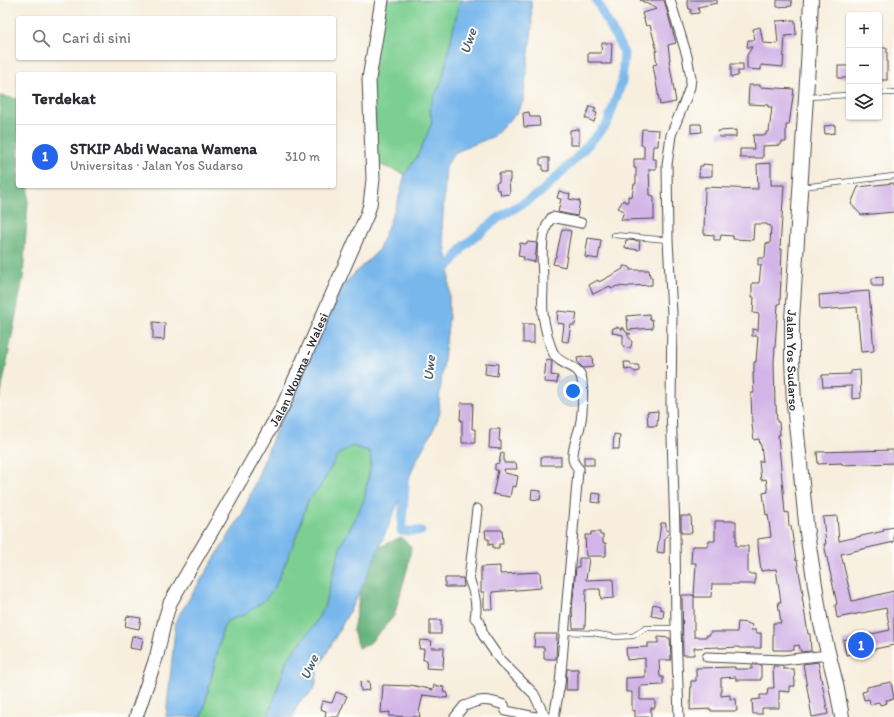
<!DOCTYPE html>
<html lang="id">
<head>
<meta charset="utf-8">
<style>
  :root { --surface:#fff; --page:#f7f7f7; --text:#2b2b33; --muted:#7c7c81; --line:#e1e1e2; --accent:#2563eb }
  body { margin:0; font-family:Itim,sans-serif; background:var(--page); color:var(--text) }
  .controls { position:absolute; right:12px; top:12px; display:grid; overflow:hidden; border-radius:4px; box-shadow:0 1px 3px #0004 }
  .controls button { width:36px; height:36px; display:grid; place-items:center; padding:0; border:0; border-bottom:1px solid var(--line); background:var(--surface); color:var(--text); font:20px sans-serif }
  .you { position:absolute; left:573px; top:391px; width:14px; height:14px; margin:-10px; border:3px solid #fff; border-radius:50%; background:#1a73e8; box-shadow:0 0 0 6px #1a73e833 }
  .badge { display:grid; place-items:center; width:26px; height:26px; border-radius:50%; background:var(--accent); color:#fff; font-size:13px; font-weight:700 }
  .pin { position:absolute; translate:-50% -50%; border:2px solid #fff; box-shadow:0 1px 4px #0006 }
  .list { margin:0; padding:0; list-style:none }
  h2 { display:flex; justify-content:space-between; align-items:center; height:52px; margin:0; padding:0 16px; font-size:17px }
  h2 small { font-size:13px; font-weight:400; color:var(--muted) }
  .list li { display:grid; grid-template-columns:26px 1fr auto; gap:12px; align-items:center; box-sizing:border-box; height:64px; padding:0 16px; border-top:1px solid var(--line) }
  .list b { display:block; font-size:15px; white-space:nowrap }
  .list p { margin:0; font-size:13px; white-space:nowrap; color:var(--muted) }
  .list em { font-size:13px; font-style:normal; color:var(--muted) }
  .icon { flex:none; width:22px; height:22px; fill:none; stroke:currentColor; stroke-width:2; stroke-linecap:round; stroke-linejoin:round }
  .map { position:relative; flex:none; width:894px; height:717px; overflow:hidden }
  .search { position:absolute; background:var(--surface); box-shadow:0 1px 3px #0004; left:16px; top:16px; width:320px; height:44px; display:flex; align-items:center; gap:10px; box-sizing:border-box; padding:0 14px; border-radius:4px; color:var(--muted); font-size:15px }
  .panel { position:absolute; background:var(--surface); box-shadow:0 1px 3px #0004; left:16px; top:72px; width:320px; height:116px; border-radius:4px }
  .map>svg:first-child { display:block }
  .green { fill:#7ccf91; stroke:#547d5e }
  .forest { fill:#65b27b; stroke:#486e53 }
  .water { fill:#78b7ec; stroke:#52718c }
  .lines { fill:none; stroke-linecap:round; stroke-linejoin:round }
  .canal { stroke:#78b7ec; stroke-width:9 }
  .building { fill:#d2b4e7 }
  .lane-casing { stroke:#4a4846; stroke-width:6 }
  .street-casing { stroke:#4a4846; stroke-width:11 }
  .secondary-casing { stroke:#4a4846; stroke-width:15 }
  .primary-casing { stroke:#4a4846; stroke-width:16 }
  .lane { stroke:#fff; stroke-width:4.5 }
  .street { stroke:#fff; stroke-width:9 }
  .secondary { stroke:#fff; stroke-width:13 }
  .primary { stroke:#fff; stroke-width:14 }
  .labels { text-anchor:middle; stroke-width:4; stroke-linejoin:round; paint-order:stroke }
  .street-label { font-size:13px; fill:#2b2b2b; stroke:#fdfcf7 }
  .water-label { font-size:14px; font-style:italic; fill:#465c6f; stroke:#fdfcf7 }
</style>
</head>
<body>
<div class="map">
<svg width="894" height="717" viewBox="0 0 894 717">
  <rect width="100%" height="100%" fill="#fdfcf7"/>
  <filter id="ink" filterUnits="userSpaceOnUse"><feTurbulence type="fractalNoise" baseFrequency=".025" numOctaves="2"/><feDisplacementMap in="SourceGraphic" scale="8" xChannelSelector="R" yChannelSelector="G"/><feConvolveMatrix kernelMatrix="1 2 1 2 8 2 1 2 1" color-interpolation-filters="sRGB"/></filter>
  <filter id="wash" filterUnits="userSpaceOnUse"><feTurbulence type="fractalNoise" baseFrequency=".012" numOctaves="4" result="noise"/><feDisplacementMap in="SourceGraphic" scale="16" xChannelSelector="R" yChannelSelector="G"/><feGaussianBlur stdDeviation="0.9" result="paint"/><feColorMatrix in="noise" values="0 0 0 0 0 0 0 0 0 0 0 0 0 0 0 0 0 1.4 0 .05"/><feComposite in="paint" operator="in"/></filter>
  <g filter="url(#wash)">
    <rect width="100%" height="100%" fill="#f7eedd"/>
    <g class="green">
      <path d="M383 0H460L442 80 430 107 432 123 417 157 405 174 375 163 369 93Z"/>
      <path d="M352 446 370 452 371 463 364 500 356 517 341 545 324 608 314 625 287 660 268 717H202L223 628 227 621 244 615 289 555 300 526 308 500 319 489 338 455Z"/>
    </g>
    <g class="forest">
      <path d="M0 96 18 99V186H29L23 278 0 398Z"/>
      <path d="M401 537 411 547 408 566 394 616 368 645 358 648 353 630 361 590 378 548Z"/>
    </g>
    <path class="water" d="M460 0H531L532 28 523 101 516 114 494 136 458 151 453 155 446 166 442 230 449 266V317L439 400 440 413 435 426 417 459 361 590 318 669 315 687 310 694 299 702 293 717H268L287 660 314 625 324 608 341 545 356 517 364 500 371 463 370 452 352 446 338 455 319 489 308 500 300 526 289 555 274 589 264 601 244 615 227 621 223 628 202 717H166L176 620 243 513 277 428 316 336 345 283 378 251 398 201 405 174 417 157 432 123 430 107 442 80Z"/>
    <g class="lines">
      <g class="canal">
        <path d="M439 273 449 266 465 245 501 216 540 193 574 160 607 124 622 82 624 53 596 0"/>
        <path d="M402 476 405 486 401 531H421"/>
      </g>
    </g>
    <g id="blocks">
      <g class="building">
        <path d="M640 0H664L676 43 668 45 670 60H669L676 102 660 105 653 65 657 64 655 51H657L650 25 646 26 642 13 657 9Z"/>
        <path d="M687 0H717V3L698 7 699 13 691 14V9H689Z"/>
        <path d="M777 0H791L792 6 777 7Z"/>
        <path d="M795 20 796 35 785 36 783 67 761 65V70L747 69V55L752 47H747L748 40H755L753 29 760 27 763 43 778 44 776 21Z"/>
        <path d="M602 43H612L611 64H601V62H588V53H601Z"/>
        <rect x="879" y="48" width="8" height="32"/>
        <path d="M731 64H743V71H738V76L731 77Z"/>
        <rect x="838" y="66" width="11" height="12"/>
        <path d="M749 85H760V87L794 89 789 125H786V142H781V145L763 146V158H740V149H754L753 135H766V132H769L772 107H768V105L748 104Z"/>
        <path d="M590 106 596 108 594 112 597 113 594 122 585 118Z"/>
        <path d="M529 112 530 117H539L540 126 524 127 523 113Z"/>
        <path d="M691 124H701L702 132 691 133Z"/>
        <path d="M835 125V133L825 134 824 126Z"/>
        <path d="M579 129V145H570V130Z"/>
        <path d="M642 129 659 130 658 146H653L652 159H656V169H649L650 195 654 196V219L621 220 624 211 618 208 623 200 628 203V196L632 197 634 184H636V168H634V159H644V145H641Z"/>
        <path d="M736 130V137H719L718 131Z"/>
        <path d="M540 158H549V171H543V165H540Z"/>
        <path d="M771 163V185H784L780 249H782L780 304H778L774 362 775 405H776L777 422H779L780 435H778L785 513 788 512 789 526H791L796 561 797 560 802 588 803 595 802 596 808 634H810L811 651 801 652 799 645 794 646V650H773V623H781L778 602H781L776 569 761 571 758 546V539L771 537 768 514 766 515 763 493 768 492 766 479 761 480 759 461H763L761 445H760L759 439 754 440 752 425 751 393H754L753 373H754V362H756L758 336H752V329L758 330 759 314 753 313 754 297H752V283H759L761 265H758V258H765L766 243 770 244 771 226 767 225V224H754L753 240 733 239V236L721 235 720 240H714V235L704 234 705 187 758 189 757 164Z"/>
        <path d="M703 164 712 165V176L699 177 700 166H703Z"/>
        <path d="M499 173H510V181H509L510 194 501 195 500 190H497L496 183 499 182Z"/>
        <path d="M894 183V212L861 215 851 204 858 187Z"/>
        <path d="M559 191 570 194 569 199 580 201 577 216 558 212 561 199 557 198Z"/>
        <path d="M562 229 571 231 565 267 553 264 555 257H556Z"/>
        <path d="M588 238 601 240 598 259 585 257Z"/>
        <path d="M626 240 640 241 639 250 625 248Z"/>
        <path d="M527 242 537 243 535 262 523 260 524 257 518 256 520 243 526 244Z"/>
        <path d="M623 266 630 267V270H649L650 277H652V285L629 286 628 287 617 286 611 289 610 286 593 294 589 285 598 280 599 282 623 269Z"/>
        <path d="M883 277V286H872V278Z"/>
        <path d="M869 291 874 351 861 352 857 307 820 310 819 295Z"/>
        <path d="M558 311 577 313 575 325H571L568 342 562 341 564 324 557 323Z"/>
        <path d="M649 314 650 320 652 319 653 328 628 330 627 316Z"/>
        <path d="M153 322 165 323 164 340 153 339Z"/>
        <rect x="523" y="324" width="11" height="19"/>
        <path d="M617 327 623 330V327L626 332 631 334H627L632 342 631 347 629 348 624 347 623 345V335L613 333 612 332 613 328Z"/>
        <path d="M592 356 593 367 583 368 578 363 577 358Z"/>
        <path d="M546 360 552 361 551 375 558 376 557 383 544 382Z"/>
        <path d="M624 362H630L631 365H638L639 367V371L635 372 631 369 625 370Z"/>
        <path d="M486 363 498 364 497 376 485 374Z"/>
        <path d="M860 370 861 398 852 399V386L823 387 822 375 851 374V371Z"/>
        <path d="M461 403H473L472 429H475V443H462V420H460Z"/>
        <path d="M658 411 657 426H648L647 412Z"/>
        <path d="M490 429H500L499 441H501V449L489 448Z"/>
        <path d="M614 434 620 435 619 449H613Z"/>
        <path d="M894 450V463L842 465V463L818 464 817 452Z"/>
        <path d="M501 453H504V463H516L517 469H504L505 473 518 476 516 487 512 486 510 497 493 494 498 470H495V464L499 463Z"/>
        <rect x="541" y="457" width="20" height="8"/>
        <rect x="584" y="457" width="10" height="8"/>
        <path d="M532 490 541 491 540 500 531 499Z"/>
        <path d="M592 493 601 494 600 503 591 502Z"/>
        <path d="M681 516H691L692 533H681Z"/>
        <path d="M837 516 839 541 884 531 883 529 894 527V542L841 554 852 601 894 591V645L846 655 843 640 890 630 886 608 837 618 835 605 837 604 824 544H826L823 517Z"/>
        <path d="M715 521H736V546H748V574H755V584H712L711 597H694L696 563H691L692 546H708V541H715Z"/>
        <path d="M661 523H666V530H668L667 537H665L664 553 657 552Z"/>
        <path d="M485 530H502L503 544H499V548H493V544L489 545V539H486Z"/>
        <path d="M591 532H600V535H603V543H606V556H586L585 535H591Z"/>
        <path d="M579 558H589L586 580 613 579 614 598 601 599 600 589H586L585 628H573L572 609 576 567H579Z"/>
        <path d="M500 566V574L540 572 541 588 492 592 493 609H484V592H481V567Z"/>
        <path d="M445 578H463L464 587H445Z"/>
        <path d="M682 595H694V637H707V635H710V632H737L738 622 747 623 752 625 751 630H756V633H761V648H739V647L719 648V647L694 648V655H683Z"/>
        <path d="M653 604 660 606V609L664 610 663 618 651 616Z"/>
        <path d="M127 616 141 618 139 629 125 626Z"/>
        <rect x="430" y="620" width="11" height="14"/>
        <path d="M535 634H557L556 659H544V647H534Z"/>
        <path d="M132 636 143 638 141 650 130 648Z"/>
        <path d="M658 637 670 638 671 660H659L660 677H663V685L640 686V700H655V708H651V717H635V710L632 711V692H626V678L645 677V658L627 660 626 648 648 647V643H658Z"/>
        <path d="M420 640 432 641 431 648H444L443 669 426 668 427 660H423L424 649H419Z"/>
        <path d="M818 662 828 714 812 717 803 664Z"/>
        <path d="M752 665H761V680H736V677L721 678V696L730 695V699H736L737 711H711V709L690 710 691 681H696V668L735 667V669H752Z"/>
        <path d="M773 666H783V669H794L795 686H790V692L779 691V708H762V714H753L752 700 760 699V695H767L768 688H774Z"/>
        <path d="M567 669H578V690H566Z"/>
        <path d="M369 681 370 690 361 691 360 682Z"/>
        <path d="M891 682 894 699 886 700 887 703 880 705 879 702 870 704 869 699 864 700 862 692 867 691V687Z"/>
        <path d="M383 685 410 686 411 685 433 690 434 685 444 687 443 692 448 693 447 698 423 695 419 712 420 717 389 716 390 712 381 713Z"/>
        <path d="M336 692 347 696 338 717H325L326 711 320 709 322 701 332 703Z"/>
      </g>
    </g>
  </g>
  <g filter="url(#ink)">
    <use href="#blocks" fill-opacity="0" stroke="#4a4846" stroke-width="1"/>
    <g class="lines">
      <defs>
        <g id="lane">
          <path d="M879 93H894"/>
          <path d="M807 97 849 95"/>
          <path d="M802 187 894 176"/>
          <path d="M614 235 668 240"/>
          <path d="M565 632 593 633 615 637 633 636 646 628H676"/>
        </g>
        <g id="street">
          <path d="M670 0 687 56 691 78 690 87 686 98 671 135 667 165 668 240 672 313 671 405 675 531 676 628 679 717"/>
          <path d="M477 509 469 579C474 591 478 605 475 618L480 622 483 635 501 661 534 694 545 717"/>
          <path d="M707 657 783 660 828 655"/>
          <path d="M455 717 464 706C469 705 473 702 479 701 487 699 496 702 504 705L506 711 536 717 544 715"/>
          <path d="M554 717 560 684 578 471 579 469C576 466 572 461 573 456 573 446 578 435 580 426 583 412 583 395 582 380 580 364 561 367 554 354 549 345 544 324 543 313 542 303 543 292 543 282 543 262 538 234 552 217L581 223"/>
        </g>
        <g id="secondary">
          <path id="s1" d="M136 717 157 655 165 619 170 603 227 505 283 406 367 215 370 205 373 179 369 79 382 0"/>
        </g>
        <g id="primary">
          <path id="s2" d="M811 0 808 65 792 320V359L794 404 807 533 821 624 836 684 842 717"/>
        </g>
      </defs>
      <use href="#lane" class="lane-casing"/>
      <use href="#street" class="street-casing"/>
      <use href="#secondary" class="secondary-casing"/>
      <use href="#primary" class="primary-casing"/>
      <use href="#lane" class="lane"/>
      <use href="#street" class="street"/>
      <use href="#secondary" class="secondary"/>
      <use href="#primary" class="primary"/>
    </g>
  </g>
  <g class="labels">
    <g class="street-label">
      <text dy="5" stroke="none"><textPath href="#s2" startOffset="361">Jalan Yos Sudarso</textPath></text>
      <text dy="5" stroke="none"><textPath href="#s1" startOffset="386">Jalan Wouma - Walesi</textPath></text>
    </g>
    <g class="water-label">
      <text transform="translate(468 41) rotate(-72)" y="5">Uwe</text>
      <text transform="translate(429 368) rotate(-84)" y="5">Uwe</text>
      <text transform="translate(309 667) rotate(-65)" y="5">Uwe</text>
    </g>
  </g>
</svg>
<div class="controls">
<button>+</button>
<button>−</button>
<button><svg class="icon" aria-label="layers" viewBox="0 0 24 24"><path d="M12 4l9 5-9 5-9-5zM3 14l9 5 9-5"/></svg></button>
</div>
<div class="you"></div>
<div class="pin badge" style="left:861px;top:645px">1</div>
<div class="search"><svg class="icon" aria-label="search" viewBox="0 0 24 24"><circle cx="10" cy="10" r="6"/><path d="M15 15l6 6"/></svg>Cari di sini</div>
<section class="panel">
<h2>Terdekat<small></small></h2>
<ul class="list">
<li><span class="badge">1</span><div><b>STKIP Abdi Wacana Wamena</b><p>Universitas · Jalan Yos Sudarso</p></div><em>310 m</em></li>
</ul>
</section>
</div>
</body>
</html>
